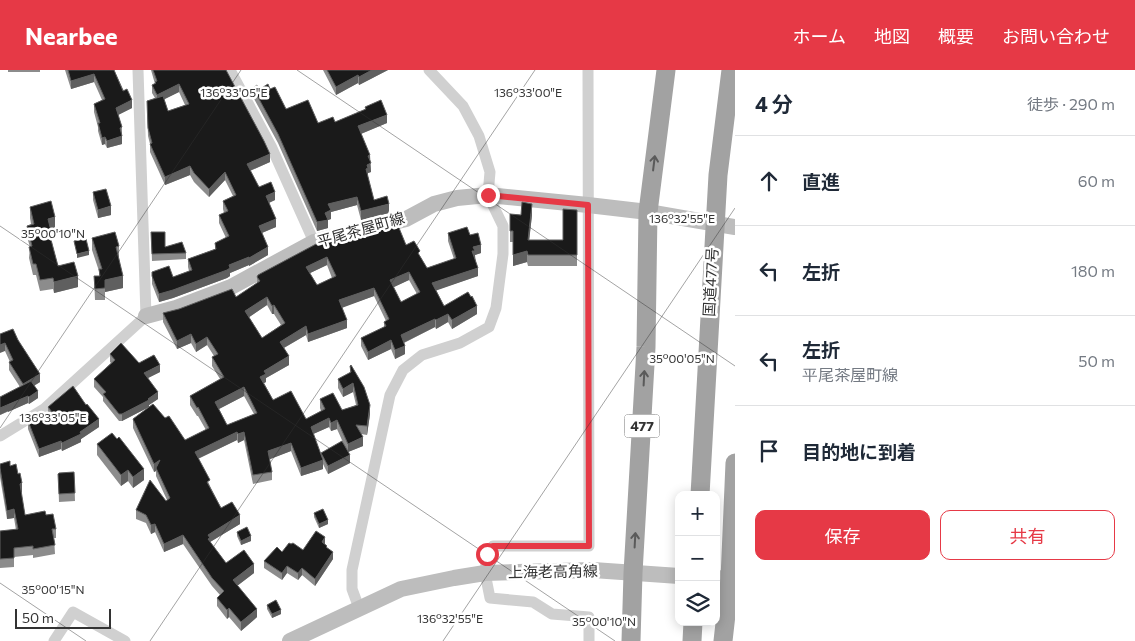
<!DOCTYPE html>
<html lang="ja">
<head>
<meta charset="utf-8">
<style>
  :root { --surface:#fff; --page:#f2f2f3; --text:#1f2937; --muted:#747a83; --line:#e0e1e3; --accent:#e63946 }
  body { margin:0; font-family:Commissioner,"Noto Sans JP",sans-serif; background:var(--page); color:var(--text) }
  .controls { position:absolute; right:15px; bottom:15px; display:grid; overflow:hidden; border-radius:10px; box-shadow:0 2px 12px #0003 }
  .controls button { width:45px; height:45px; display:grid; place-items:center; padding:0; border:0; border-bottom:1px solid var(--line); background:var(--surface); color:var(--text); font:25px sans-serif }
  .scale { position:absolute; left:15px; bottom:12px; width:96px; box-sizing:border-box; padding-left:5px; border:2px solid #333; border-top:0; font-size:14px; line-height:18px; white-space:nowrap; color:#333; -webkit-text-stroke:4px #fff; paint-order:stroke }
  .stop { position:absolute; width:15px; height:15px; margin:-11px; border:4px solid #e63946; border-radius:50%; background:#fff }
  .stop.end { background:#e63946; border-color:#fff; box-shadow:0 1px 5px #0008 }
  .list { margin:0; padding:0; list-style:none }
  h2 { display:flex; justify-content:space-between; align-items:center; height:65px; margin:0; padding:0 20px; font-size:21px }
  h2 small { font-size:16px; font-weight:400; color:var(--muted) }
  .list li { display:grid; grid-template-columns:32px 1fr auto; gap:15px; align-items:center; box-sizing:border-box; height:90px; padding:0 20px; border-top:1px solid var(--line) }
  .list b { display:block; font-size:19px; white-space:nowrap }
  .list p { margin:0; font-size:16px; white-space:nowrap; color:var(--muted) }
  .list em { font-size:16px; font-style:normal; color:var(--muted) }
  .actions { display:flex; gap:10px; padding:15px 20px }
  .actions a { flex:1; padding:11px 0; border:1px solid var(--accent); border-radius:10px; text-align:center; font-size:18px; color:var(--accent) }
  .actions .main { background:var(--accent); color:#fff }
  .icon { flex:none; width:28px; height:28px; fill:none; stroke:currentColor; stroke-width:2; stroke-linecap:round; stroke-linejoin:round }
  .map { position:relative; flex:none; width:735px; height:571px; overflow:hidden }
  header { display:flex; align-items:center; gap:30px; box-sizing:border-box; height:70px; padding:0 25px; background:var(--accent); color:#fff }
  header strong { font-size:24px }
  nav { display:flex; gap:28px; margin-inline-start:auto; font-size:18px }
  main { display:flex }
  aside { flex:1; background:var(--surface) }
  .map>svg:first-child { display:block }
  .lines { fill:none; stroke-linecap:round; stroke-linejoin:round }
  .minor { stroke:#d0d0d0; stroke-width:11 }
  .secondary { stroke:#bdbdbd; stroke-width:16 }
  .trunk { stroke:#a2a2a2; stroke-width:19 }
  .wall { fill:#8c8c8c; fill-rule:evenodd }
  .shaded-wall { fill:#5f5f5f }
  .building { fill:#1a1a1a; stroke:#5f5f5f; fill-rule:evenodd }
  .oneway { stroke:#5a5a5a }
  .route { stroke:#e63946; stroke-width:6 }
  .ticks { fill:none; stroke:#333; stroke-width:1; stroke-opacity:0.45 }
  .labels { text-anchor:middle; stroke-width:5; stroke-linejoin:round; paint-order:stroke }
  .shield { fill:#fff; stroke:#707070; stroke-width:1 }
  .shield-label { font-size:14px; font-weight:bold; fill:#333 }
  .street-label { font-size:15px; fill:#333; stroke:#fff }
  .ticks-label { font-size:12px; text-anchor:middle; fill:#333; stroke:#fff; stroke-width:5; stroke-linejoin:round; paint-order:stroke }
</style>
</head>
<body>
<header>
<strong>Nearbee</strong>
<nav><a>ホーム</a><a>地図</a><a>概要</a><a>お問い合わせ</a></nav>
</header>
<main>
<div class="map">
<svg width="735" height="571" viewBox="0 0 735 571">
  <rect width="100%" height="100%" fill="#fff"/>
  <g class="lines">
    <g class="minor">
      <path d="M230 0 271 76 314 172"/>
      <path d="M588 0 589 476H493L487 484 485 503 490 528 533 532 552 544 589 547V571"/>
      <path d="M0 366 44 339 146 246 138 0"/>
      <path d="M359 538 352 519V500L390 325 403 300 422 285 460 273 489 257 496 238 503 184V156L488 125 490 102 479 66 463 36 429 0"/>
      <path d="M54 571 73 542 125 571"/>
    </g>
    <g class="secondary">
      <path d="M146 246 176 238 231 217 314 172 406 149 434 134 457 128 488 125 588 135 648 142 735 157"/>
      <path d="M716 508 730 509"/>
      <path d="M290 571 401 519 454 508 485 503 593 500 679 506"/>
    </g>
    <g class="trunk">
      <path d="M700 425 718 105 731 0"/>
      <path d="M631 571 633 503 646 277 648 142 666 0"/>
      <path d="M692 571 693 552"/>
      <path d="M723 571 730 509 735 393"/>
    </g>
  </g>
  <g class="wall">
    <rect x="8" y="0" width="32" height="2"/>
    <path d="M65 0H114L132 38 118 45 122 57V74L107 78 105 74 102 75 98 61V57L94 42V34L102 30 94 12 71 19Z"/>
    <path d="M151 0H226L270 92 250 101 259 117 275 130 269 133 276 157 262 163 268 185 249 196V195L230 203V206L227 208 173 228 159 232 152 214V202L173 207 189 201 188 197V189L215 179V173L226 168 219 153V145L224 143 223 139V131L233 126 225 110 209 127 194 112 190 105 165 115 150 82V74L148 66 147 31 155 28 152 23V15L155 14ZM179 22 185 35 168 41 164 29Z"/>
    <path d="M323 0H388L359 15 358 13 336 25Z"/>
    <path d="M253 18 260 19H270L286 39 318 53 335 52 365 40V37L387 53 361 64 370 91 371 102 368 103V107L374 130 389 143 361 150 357 135 331 142V149L328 150V158L317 161 278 73 253 27Z"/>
    <path d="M93 122 111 145 98 148 93 130Z"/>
    <path d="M30 137 55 158 50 159 52 173 58 196 78 217 54 223 53 219 40 221 36 205H33L29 188 30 177 27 167V156L31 154 30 148Z"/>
    <path d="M577 140V196H528L527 192 513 196V172H510V144L521 145H532L529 170H563Z"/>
    <path d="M151 162 165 177 186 183V189L152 191Z"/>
    <path d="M448 163 470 165 481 183 475 185 478 206 436 220 444 236 477 244 452 259 448 252 436 259 435 257 404 273 405 284 395 289 391 279 368 290 361 276V268L384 257V252L386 251 374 226 342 237 347 258 308 272 306 265 284 278 289 295 266 308V312L264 313 273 330 306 349 321 341 320 338V329L342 340 356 335 353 322 343 327 338 318V309L350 303V296L370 344 367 365 361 364 363 376 348 382 350 393 328 404 323 394V399L301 406 291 381 269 389 272 402V410L253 414 244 370 238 373 237 370 198 389 210 416 221 438 240 454 210 472 226 493 254 503 237 516 257 547 241 561 229 547 227 549 217 536V528L220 525 212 516 183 474 164 482 155 462 151 464 146 453 136 449V440L167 430 156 406V401L154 402 133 358V349L149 337 122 351H119L103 331V327L94 317V309L111 293 110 292V284L139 293 160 302 148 308 158 329 149 335V337L165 348 185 370 206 360 198 346H197L190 335V326L220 309 212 296V287L214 286 207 275 196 282 191 273 177 279 163 252V243L236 227 257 213V207L318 173 406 175 420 186 427 198 454 189 448 171ZM327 195 332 208 317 215 310 203ZM409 210 417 224 401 232 393 217ZM267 235 272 244H274L281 255 262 268 249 247ZM244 326 254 344 227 355 219 339ZM329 357 331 361 337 359 346 379 321 383V386L313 364Z"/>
    <path d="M92 168 119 176V188L123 218 105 222V230H95L94 206H99V201L92 180Z"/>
    <path d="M0 264 18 270 40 312 34 316 38 328 29 334 28 333 0 345 20 317 9 300V292H10L5 281Z"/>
    <path d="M48 337 99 357 81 369V372L62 381 61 379 39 387 28 359V351L48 343Z"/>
    <path d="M97 374 144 410 133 418 128 411 121 416 97 385Z"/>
    <path d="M0 394 10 396 22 422H21L25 445H46L56 459V468H54L55 484 33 488V485L14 487V497L0 498V461L16 460 14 448 7 449 0 407Z"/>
    <path d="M74 402 75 431 59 432 58 404Z"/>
    <path d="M314 443 328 454 319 458 314 447Z"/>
    <path d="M237 462 251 471 241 475 237 466Z"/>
    <path d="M325 474 333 489 315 516 302 505 298 510 287 503 282 510 264 498V491L282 482 303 480Z"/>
    <path d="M267 535 281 544 272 548 267 539Z"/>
  </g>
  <g class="shaded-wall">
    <path d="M372 0H388L359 15V7Z"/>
    <path d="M94 4V12L71 19V11Z"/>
    <path d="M358 5V13L336 25V17Z"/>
    <path d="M179 14V22L157 33V25Z"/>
    <path d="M132 30V38L116 46V38Z"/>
    <path d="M387 45V53L358 65V56Z"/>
    <path d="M122 66V74L107 78V71Z"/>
    <path d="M105 67V74L102 75V68Z"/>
    <path d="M270 84V92L247 102V94Z"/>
    <path d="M370 85 371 102 368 103V107L366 99 368 86Z"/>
    <path d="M190 96V105L165 115V107Z"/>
    <path d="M225 102V110L209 127V119Z"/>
    <path d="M275 122V130L266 134V126Z"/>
    <path d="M357 127V135L331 142V149L328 150V158L317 161V152L325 143 328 134Z"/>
    <path d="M389 134V143L361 150V141Z"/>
    <path d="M532 134V145L528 181V170Z"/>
    <path d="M111 136V145L98 148V140Z"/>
    <path d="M55 147V158L48 160V149Z"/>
    <path d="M276 149V157L259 164V156Z"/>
    <path d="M481 175V183L475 185V189L472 181 473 177Z"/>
    <path d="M268 177V185L249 196V188Z"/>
    <path d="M89 181V185L77 188V184Z"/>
    <path d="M527 181V192L513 196V185Z"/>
    <path d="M249 187V195L230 203V206L227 208 173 228 159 232V224Z"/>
    <path d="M327 187V195L306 205V197Z"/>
    <path d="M478 198V206L432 222V213Z"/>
    <path d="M409 202V210L390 219V210Z"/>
    <path d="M78 206V217L54 223V212Z"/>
    <path d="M123 206V218L105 222V210Z"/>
    <path d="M374 218V226L339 239V230Z"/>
    <path d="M267 227V235L245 250V241Z"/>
    <path d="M274 235V244H272V236Z"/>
    <path d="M477 236V244L452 259V250Z"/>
    <path d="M448 244V252L436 259V250Z"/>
    <path d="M435 249V257L401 274V265Z"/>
    <path d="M347 250V258L308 272V264Z"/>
    <path d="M306 256V265L280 280V272Z"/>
    <path d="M191 264V273L177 279V271Z"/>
    <path d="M207 267V275L196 282V274Z"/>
    <path d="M391 270V279L368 290V282Z"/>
    <path d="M5 273V281L0 283V275Z"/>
    <path d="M405 276V284L395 289V280Z"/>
    <path d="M289 286V295L266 308V312L260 315V307L264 301Z"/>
    <path d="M160 295V302L144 310V303Z"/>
    <path d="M40 304V312L23 322V314Z"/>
    <path d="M353 313V322L343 327V319Z"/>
    <path d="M244 317V326L215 341V332Z"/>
    <path d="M38 321V328L29 334V327Z"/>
    <path d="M158 322V329L149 335V337L122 351V344L148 329Z"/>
    <path d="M28 326V333L8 342V335Z"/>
    <path d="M8 334V341L0 345V338Z"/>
    <path d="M370 335V344L367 365V356Z"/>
    <path d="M329 348V357L311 365V357Z"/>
    <path d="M99 349V357L81 369V372L62 381V373Z"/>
    <path d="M337 350V359L331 361V353Z"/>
    <path d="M237 362V370L195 390V382Z"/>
    <path d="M244 362V370L238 373V364Z"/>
    <path d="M363 367V376L348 382V374Z"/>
    <path d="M61 371V379L39 387V379Z"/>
    <path d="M291 373V381L268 390V381Z"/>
    <path d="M350 385V393L328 404V396Z"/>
    <path d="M160 390 156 398V401L154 402V394Z"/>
    <path d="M323 390V399L301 406V398Z"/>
    <path d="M144 399V410L133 418V407Z"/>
    <path d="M128 400V411L121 416V405Z"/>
    <path d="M22 413V422L20 423V414Z"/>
    <path d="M14 439V448L7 449V441Z"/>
    <path d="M240 445V454L210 472V476L208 465Z"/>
    <path d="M328 450V454L319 458V454Z"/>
    <path d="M155 454V462L151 464V455Z"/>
    <path d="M183 465V474L164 482V474Z"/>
    <path d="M251 466V471L241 475V471Z"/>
    <path d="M325 467V474L322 479V472Z"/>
    <path d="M333 482V489L315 516V509Z"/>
    <path d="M254 494V503L233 519V510Z"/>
    <path d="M287 496V503L282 510V503Z"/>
    <path d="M302 498V505L298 510V503Z"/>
    <path d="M229 538V547L227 549V540Z"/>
    <path d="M257 539V547L241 561V552Z"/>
    <path d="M281 540V544L272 548V544Z"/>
  </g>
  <g class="building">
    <path d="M68 0H114L123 21 127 19 132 30 116 38 122 57 120 58 122 66 107 71 105 67 102 68 98 53H100L94 34 105 29 94 4 71 11Z"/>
    <path d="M153 0H226L264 71 270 84 247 94 259 117 271 112 275 122 266 126 276 149 259 156 268 177 249 188V187L229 195 230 198 227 200 173 220 159 224 152 206V202L169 196 173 207 192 200 188 189 216 179 215 173 229 166 219 145 228 141 223 131 236 125 225 102 209 119 194 103 190 96 165 107 150 74 152 73 148 58 147 31 163 26 168 41 189 34 179 14 157 25 152 15 156 13 155 12 157 11Z"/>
    <path d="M327 0H372L359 7 358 5 336 17Z"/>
    <path d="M268 14 270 19 275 17 286 39 308 30 318 53 333 47 335 52 366 39 365 37 381 30 387 45 358 56 370 85 368 86 371 93 367 95 368 98 366 99 374 130 387 126 389 134 361 141 357 127 328 134 331 140 325 143 328 150 317 152 278 64 253 18 257 15 260 19Z"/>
    <path d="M106 119 111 136 98 140 93 122Z"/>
    <path d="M51 131 55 147 48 149 52 165 50 166 58 196 74 192 78 206 54 212 53 208 40 210 36 194H33L29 177 32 176 27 156 34 154 30 137Z"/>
    <path d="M522 132 532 134 528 170H563V139L577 140V185H528L527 181 513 185V161H510V144L521 145Z"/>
    <path d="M397 153 406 175 414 171 420 181 418 183 427 198 456 188 448 163 467 157 470 165 478 163 481 175 473 177 475 181H472L478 198 432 213 444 236 468 222 471 227 472 226 477 236 452 250 448 244 436 250 435 249 401 265 405 276 395 280 391 270 368 282 361 268 386 256 384 252 389 249 374 218 339 230 347 250 308 264 306 256 280 272 289 286 264 301 266 304 260 307 273 330 291 321 306 349 325 339 320 329 333 323 342 340 358 335 353 313 343 319 338 309 351 302 350 296 351 295 364 317 370 335 367 356 356 355 363 367 348 374 337 350 331 353 329 348 311 357 323 390 301 398 291 373 268 381 272 402 253 405 244 362 238 364 237 362 195 382 210 410 207 412 221 438 232 432 240 445 208 465 210 468 208 469 226 493 244 480 254 494 233 510 257 539 241 552 229 538 227 540 217 528 224 521 212 508 183 465 164 474 155 454 151 455 146 445 136 440 150 410 166 431 170 428 156 398 160 390 154 394 133 349 153 334 165 348 169 346 185 370 209 358 198 337 197 338 190 326 224 307 212 287 218 284 207 267 196 274 191 264 177 271 163 243 179 239 232 219 236 227 260 211 257 207 258 205 318 173ZM327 187 336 206 317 215 306 197ZM409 202 420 222 401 232 390 210ZM267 227 272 236 274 235 285 253 262 268 245 241ZM244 317 257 343 227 355 215 332Z"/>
    <path d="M115 162 119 176 116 177 123 206 105 210V218L95 219 94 206H100L99 199H102L92 168Z"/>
    <path d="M151 162H165V177L182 172 186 183 152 184Z"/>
    <path d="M86 169 89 181 77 184 74 171Z"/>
    <path d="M13 259 18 270 40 304 23 314 9 292 13 290 5 273 0 275V264Z"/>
    <path d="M121 273 139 293 154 285 160 295 144 303 158 322 148 329 149 330 122 344H119L103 324 106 322 94 309 115 290 110 284Z"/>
    <path d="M31 311 38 321 29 327 28 326 0 338V327Z"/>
    <path d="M73 316 86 335 87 334 99 349 80 362 81 364 62 373 61 371 39 379 28 351 52 342 48 337Z"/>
    <path d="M112 363 117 369 119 367 144 399 133 407 128 400 121 405 97 374Z"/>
    <path d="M342 371 350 385 328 396 321 383Z"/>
    <path d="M10 391V396L16 394 18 404 20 403 22 413 20 414 25 445 45 441 46 445 53 444 56 459H52L55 475 33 479V476L14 478V488L0 489V461L18 459 14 439 7 441 0 398V394Z"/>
    <path d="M74 402 75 423 59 424 58 404 59 403Z"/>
    <path d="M323 439 328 450 319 454 314 443Z"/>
    <path d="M247 457 251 466 241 471 237 462Z"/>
    <path d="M316 461 325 467 322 472 327 476 326 477 333 482 315 509 302 498 298 503 287 496 282 503 264 491 277 477 282 482 289 473 291 474 293 473 303 480Z"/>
    <path d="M276 530 281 540 272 544 267 535Z"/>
  </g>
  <defs><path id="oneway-shaft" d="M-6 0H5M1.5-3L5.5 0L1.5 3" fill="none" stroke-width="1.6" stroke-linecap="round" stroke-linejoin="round" transform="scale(1.25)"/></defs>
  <g class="oneway">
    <use href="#oneway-shaft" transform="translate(654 93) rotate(-83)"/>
    <use href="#oneway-shaft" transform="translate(644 308) rotate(-87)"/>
    <use href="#oneway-shaft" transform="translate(635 470) rotate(-87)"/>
  </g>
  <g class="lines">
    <path class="route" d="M487 484 493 476H589L588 135 488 125"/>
  </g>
  <path class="ticks" d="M297 0 735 296M0 156 615 571M0 358 241 0M0 513 86 571M150 571 535 0M443 571 735 138"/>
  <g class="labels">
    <rect class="shield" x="624.5" y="344.5" width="35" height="23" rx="4"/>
    <g class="shield-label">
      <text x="642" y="361">477</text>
    </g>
    <g class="street-label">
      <text transform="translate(361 160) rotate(-16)" y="5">平尾茶屋町線</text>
      <text transform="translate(711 212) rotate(-87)" y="5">国道477号</text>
      <text transform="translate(553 502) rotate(-1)" y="5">上海老高角線</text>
    </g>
  </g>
  <g class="ticks-label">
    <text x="234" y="27">136°33'05"E</text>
    <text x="528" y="27">136°33'00"E</text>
    <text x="682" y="153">136°32'55"E</text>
    <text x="53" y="168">35°00'10"N</text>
    <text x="682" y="293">35°00'05"N</text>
    <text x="53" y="352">136°33'05"E</text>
    <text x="53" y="524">35°00'15"N</text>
    <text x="450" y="553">136°32'55"E</text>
    <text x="604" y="556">35°00'10"N</text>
  </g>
</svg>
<div class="controls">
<button>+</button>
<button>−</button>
<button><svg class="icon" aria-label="layers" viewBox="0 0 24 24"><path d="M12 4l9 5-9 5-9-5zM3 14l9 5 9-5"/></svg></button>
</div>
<div class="scale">50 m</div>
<div class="stop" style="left:487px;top:484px"></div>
<div class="stop end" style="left:488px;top:125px"></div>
</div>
<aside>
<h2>4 分<small>徒歩 · 290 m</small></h2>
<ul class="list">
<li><svg class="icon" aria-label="ahead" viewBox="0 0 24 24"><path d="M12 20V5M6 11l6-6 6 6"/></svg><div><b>直進</b></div><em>60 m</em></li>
<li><svg class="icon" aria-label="left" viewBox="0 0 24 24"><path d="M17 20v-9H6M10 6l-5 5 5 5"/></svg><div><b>左折</b></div><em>180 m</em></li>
<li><svg class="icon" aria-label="left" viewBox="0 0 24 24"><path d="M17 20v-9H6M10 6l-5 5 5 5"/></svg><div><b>左折</b><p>平尾茶屋町線</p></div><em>50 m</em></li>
<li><svg class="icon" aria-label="arrive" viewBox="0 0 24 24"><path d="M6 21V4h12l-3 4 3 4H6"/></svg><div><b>目的地に到着</b></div></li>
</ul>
<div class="actions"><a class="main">保存</a><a>共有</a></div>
</aside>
</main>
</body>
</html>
